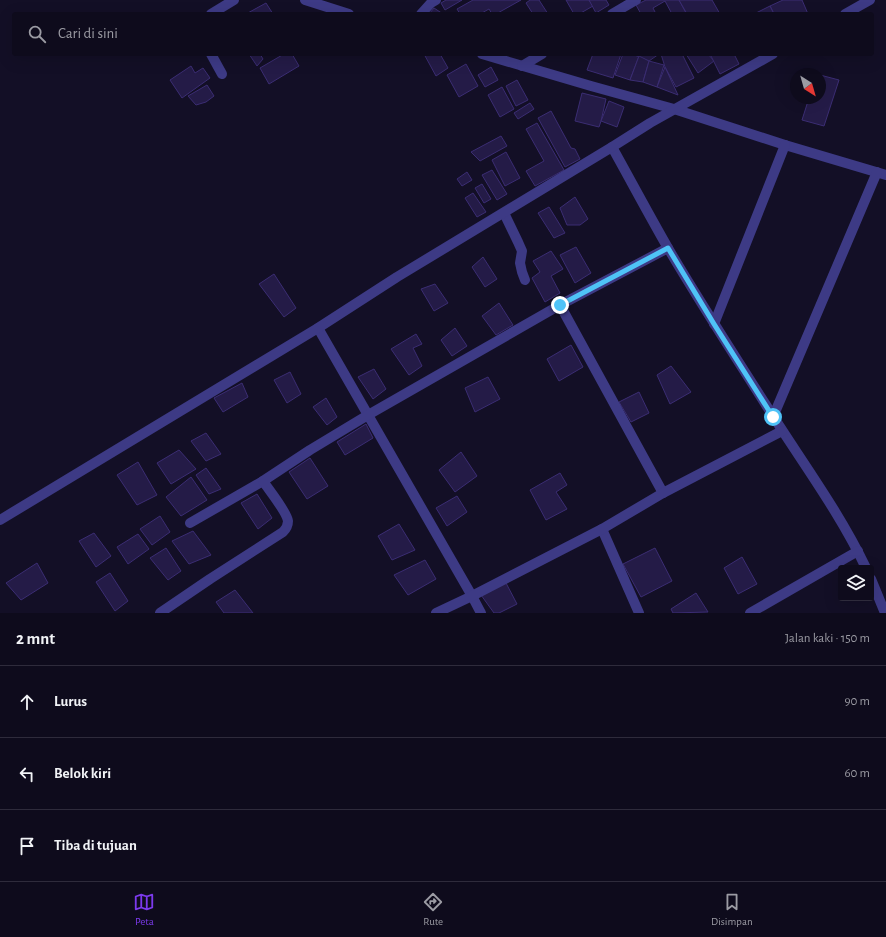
<!DOCTYPE html>
<html lang="id">
<head>
<meta charset="utf-8">
<style>
  :root { --surface:#0e0b1c; --page:#171425; --text:#f1f3f6; --muted:#9b9ba3; --line:#2e2b3b; --accent:#7c3aed }
  body { margin:0; font-family:"Alegreya Sans",sans-serif; background:var(--page); color:var(--text) }
  .controls { position:absolute; right:12px; bottom:12px; display:grid; overflow:hidden; border-radius:4px; box-shadow:0 4px 16px #0002 }
  .controls button { width:36px; height:36px; display:grid; place-items:center; padding:0; border:0; border-bottom:1px solid var(--line); background:var(--surface); color:var(--text); font:20px sans-serif }
  .compass { position:absolute; left:790px; top:68px; width:36px; height:36px; border-radius:50%; background:var(--surface); box-shadow:0 4px 16px #0002; rotate:143deg }
  .stop { position:absolute; width:12px; height:12px; margin:-9px; border:3px solid #4fc3f7; border-radius:50%; background:#fff }
  .stop.end { background:#4fc3f7; border-color:#fff; box-shadow:0 1px 4px #0008 }
  .list { margin:0; padding:0; list-style:none }
  h2 { display:flex; justify-content:space-between; align-items:center; height:52px; margin:0; padding:0 16px; font-size:17px }
  h2 small { font-size:13px; font-weight:400; color:var(--muted) }
  .list li { display:grid; grid-template-columns:26px 1fr auto; gap:12px; align-items:center; box-sizing:border-box; height:72px; padding:0 16px; border-top:1px solid var(--line) }
  .list b { display:block; font-size:15px; white-space:nowrap }
  .list em { font-size:13px; font-style:normal; color:var(--muted) }
  .icon { flex:none; width:22px; height:22px; fill:none; stroke:currentColor; stroke-width:2; stroke-linecap:round; stroke-linejoin:round }
  .map { position:relative; flex:none; width:886px; height:613px; overflow:hidden }
  .search { position:absolute; background:var(--surface); box-shadow:0 4px 16px #0002; left:12px; right:12px; top:12px; height:44px; display:flex; align-items:center; gap:10px; box-sizing:border-box; padding:0 14px; border-radius:4px; color:var(--muted); font-size:15px }
  .sheet { height:268px; background:var(--surface) }
  nav { display:flex; justify-content:space-around; align-items:center; box-sizing:border-box; height:56px; border-top:1px solid var(--line); background:var(--surface); font-size:11px; color:var(--muted) }
  nav a { display:grid; justify-items:center; gap:2px }
  nav .on { color:var(--accent) }
  .map>svg:first-child { display:block }
  .building { fill:#241b47; stroke:#3b2d73 }
  .lines { fill:none; stroke-linecap:round; stroke-linejoin:round }
  .minor { stroke:#3d3a85; stroke-width:10 }
  .route { stroke:#4fc3f7; stroke-width:5 }
</style>
</head>
<body>
<div class="map">
<svg width="886" height="613" viewBox="0 0 886 613">
  <rect width="100%" height="100%" fill="#130f26"/>
  <g class="building">
    <path d="M446 0H462L445 10 441 3Z"/>
    <path d="M473 0H521L496 14H492L489 9 480 14H460L457 9Z"/>
    <path d="M530 0H539L548 14H533L526 3Z"/>
    <path d="M566 0H589L593 6 579 14H574Z"/>
    <path d="M589 0H606L609 5 596 13Z"/>
    <path d="M646 0H679L686 13 684 14H672L665 1 653 8 656 14H641L636 5Z"/>
    <path d="M679 0H712L720 14H687Z"/>
    <path d="M783 0H802L808 14H774L770 6Z"/>
    <path d="M266 3 273 14H246Z"/>
    <path d="M770 6 774 14H754Z"/>
    <path d="M434 8 443 14H429Z"/>
    <path d="M249 54H260L263 59 257 66Z"/>
    <path d="M284 54H292L299 66 269 84 260 68Z"/>
    <path d="M424 54H440L448 68 436 76Z"/>
    <path d="M593 54H621L613 78 587 70Z"/>
    <path d="M623 54H633L639 56 630 80 615 75Z"/>
    <path d="M632 54H659L649 61Z"/>
    <path d="M661 54H682L694 78 676 87 665 67Z"/>
    <path d="M686 54H708L714 61 698 73Z"/>
    <path d="M710 54H734L739 64 720 74Z"/>
    <path d="M639 56 649 61 643 82 630 80Z"/>
    <path d="M649 61 664 65 657 87 643 82Z"/>
    <path d="M466 64 478 86 459 97 447 75Z"/>
    <path d="M191 66 195 73 203 68 210 78 182 98 170 80Z"/>
    <path d="M491 67 498 80 485 87 478 75Z"/>
    <path d="M665 67 678 95 657 87Z"/>
    <path d="M820 75 839 80 824 126 802 120 809 98H820Z"/>
    <path d="M517 80 528 100 516 106 506 86Z"/>
    <path d="M207 85 214 96 206 102 196 105 188 96Z"/>
    <path d="M502 87 514 109 500 117 488 95Z"/>
    <path d="M582 93 606 99 601 121 599 127 575 121Z"/>
    <path d="M609 101 624 107 617 127 601 121Z"/>
    <path d="M530 103 534 109 518 119 514 113Z"/>
    <path d="M551 111 571 148 575 149 580 159 565 167 538 118Z"/>
    <path d="M537 123 564 170 535 186 526 171 544 161 526 129Z"/>
    <path d="M501 136 507 146 480 161 471 152Z"/>
    <path d="M506 152 520 178 505 186 492 160Z"/>
    <path d="M492 170 507 194 497 200 482 175Z"/>
    <path d="M467 172 472 180 462 186 457 179Z"/>
    <path d="M482 184 491 199 484 203 475 188Z"/>
    <path d="M473 193 486 212 477 217 465 198Z"/>
    <path d="M575 197 588 219 580 225H567L560 208Z"/>
    <path d="M549 207 565 233 554 238 538 213Z"/>
    <path d="M576 247 591 273 575 283 560 255Z"/>
    <path d="M551 251 563 269 551 276 560 293 545 302 532 278 540 272 533 261Z"/>
    <path d="M483 257 497 279 485 287 472 267Z"/>
    <path d="M274 274 296 308 284 317 259 284Z"/>
    <path d="M435 284 448 303 434 311 421 289Z"/>
    <path d="M499 303 513 325 496 335 482 316Z"/>
    <path d="M455 328 467 346 452 356 441 340Z"/>
    <path d="M416 334 422 344 413 348 422 366 409 375 391 349Z"/>
    <path d="M571 345 583 367 559 381 547 359Z"/>
    <path d="M671 366 691 392 670 404 657 375Z"/>
    <path d="M374 369 386 389 373 399 358 377Z"/>
    <path d="M290 372 301 394 287 403 274 380Z"/>
    <path d="M488 377 500 399 475 412 465 388Z"/>
    <path d="M242 383 248 397 223 412 214 398Z"/>
    <path d="M639 392 649 413 631 422 619 402Z"/>
    <path d="M326 398 337 417 327 425 313 407Z"/>
    <path d="M366 424 373 438 345 455 337 442Z"/>
    <path d="M206 433 221 454 206 461 191 441Z"/>
    <path d="M179 450 196 469 171 484 157 463Z"/>
    <path d="M461 452 477 476 455 492 439 470Z"/>
    <path d="M310 458 328 486 307 499 289 472Z"/>
    <path d="M138 462 157 495 137 505 117 475Z"/>
    <path d="M206 468 221 489 209 494 196 475Z"/>
    <path d="M560 473 567 485 556 492 567 509 546 520 530 490Z"/>
    <path d="M191 477 207 500 181 516 166 497Z"/>
    <path d="M257 494 272 518 258 529 241 503Z"/>
    <path d="M457 496 467 512 447 526 436 508Z"/>
    <path d="M160 516 170 532 152 545 140 529Z"/>
    <path d="M399 524 415 550 392 560 378 536Z"/>
    <path d="M193 531 211 555 189 564 172 541Z"/>
    <path d="M94 533 111 556 96 567 79 541Z"/>
    <path d="M138 534 149 549 128 564 117 547Z"/>
    <path d="M166 548 181 571 168 580 150 558Z"/>
    <path d="M655 548 672 581 641 597 623 564Z"/>
    <path d="M742 557 757 584 738 594 724 568Z"/>
    <path d="M425 560 436 579 408 595 394 575Z"/>
    <path d="M37 563 48 583 21 600 6 583Z"/>
    <path d="M110 573 128 601 115 611 96 582Z"/>
    <path d="M506 583 517 604 499 613H494L481 595Z"/>
    <path d="M235 590 253 613H224L216 602Z"/>
    <path d="M696 593 708 612 673 613 671 609Z"/>
  </g>
  <g class="lines">
    <g class="minor">
      <path d="M305 0 349 14"/>
      <path d="M211 14 234 0"/>
      <path d="M421 14 431 3 436 0"/>
      <path d="M612 14 636 0"/>
      <path d="M845 14 870 0"/>
      <path d="M211 54 222 74"/>
      <path d="M482 54 591 86 674 109 785 145 886 175"/>
      <path d="M522 66 542 54"/>
      <path d="M612 147C631 181 649 215 668 248 699 301 733 353 766 405 799 458 839 511 866 568"/>
      <path d="M504 213 518 242 522 251 520 263 522 272 525 280"/>
      <path d="M560 305 663 493"/>
      <path d="M714 324 785 145"/>
      <path d="M318 328 472 596 481 613"/>
      <path d="M773 417 877 172"/>
      <path d="M0 520 318 328 397 277 612 147 650 123 773 54"/>
      <path d="M190 523 263 481"/>
      <path d="M602 529 639 613"/>
      <path d="M871 579 885 613"/>
      <path d="M160 613 210 579 283 532C286 529 288 526 288 521 287 512 269 490 263 481L310 450 368 415 560 305 668 248"/>
      <path d="M436 613 472 596 602 529 663 493 782 431"/>
      <path d="M750 613 858 551"/>
    </g>
  </g>
  <g class="lines">
    <path class="route" d="M560 305 668 248 714 324 773 417"/>
  </g>
</svg>
<div class="controls">
<button><svg class="icon" aria-label="layers" viewBox="0 0 24 24"><path d="M12 4l9 5-9 5-9-5zM3 14l9 5 9-5"/></svg></button>
</div>
<svg class="compass" viewBox="-18 -18 36 36"><path d="M0-13l5 13h-10z" fill="#e53935"/><path d="M0 13l5-13h-10z" fill="#9b9ba3"/></svg>
<div class="stop" style="left:773px;top:417px"></div>
<div class="stop end" style="left:560px;top:305px"></div>
<div class="search"><svg class="icon" aria-label="search" viewBox="0 0 24 24"><circle cx="10" cy="10" r="6"/><path d="M15 15l6 6"/></svg>Cari di sini</div>
</div>
<section class="sheet">
<h2>2 mnt<small>Jalan kaki · 150 m</small></h2>
<ul class="list">
<li><svg class="icon" aria-label="ahead" viewBox="0 0 24 24"><path d="M12 20V5M6 11l6-6 6 6"/></svg><div><b>Lurus</b></div><em>90 m</em></li>
<li><svg class="icon" aria-label="left" viewBox="0 0 24 24"><path d="M17 20v-9H6M10 6l-5 5 5 5"/></svg><div><b>Belok kiri</b></div><em>60 m</em></li>
<li><svg class="icon" aria-label="arrive" viewBox="0 0 24 24"><path d="M6 21V4h12l-3 4 3 4H6"/></svg><div><b>Tiba di tujuan</b></div></li>
</ul>
</section>
<nav>
<a class="on"><svg class="icon" aria-label="map" viewBox="0 0 24 24"><path d="M3 6l6-2 6 2 6-2v14l-6 2-6-2-6 2zM9 4v14M15 6v14"/></svg>Peta</a>
<a><svg class="icon" aria-label="directions" viewBox="0 0 24 24"><path d="M12 3l9 9-9 9-9-9zM9 14v-3h6M13 9l2 2-2 2"/></svg>Rute</a>
<a><svg class="icon" aria-label="saved" viewBox="0 0 24 24"><path d="M7 4h10v16l-5-4-5 4z"/></svg>Disimpan</a>
</nav>
</body>
</html>
